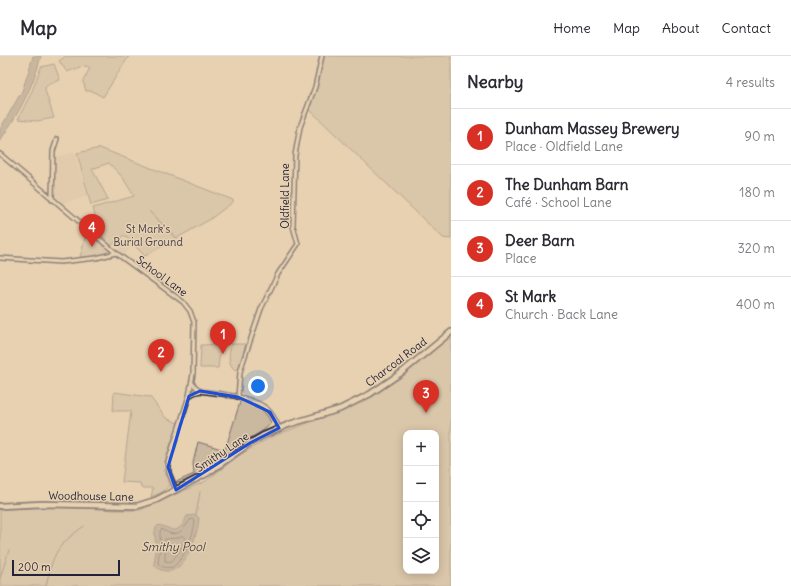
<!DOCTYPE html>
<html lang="en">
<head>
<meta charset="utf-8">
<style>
  :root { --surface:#fff; --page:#f7f7f7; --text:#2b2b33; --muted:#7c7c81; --line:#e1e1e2; --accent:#d93025 }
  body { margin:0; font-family:Delius,sans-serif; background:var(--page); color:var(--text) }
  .controls { position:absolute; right:12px; bottom:12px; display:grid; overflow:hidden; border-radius:8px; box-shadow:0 2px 10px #0003 }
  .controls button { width:36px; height:36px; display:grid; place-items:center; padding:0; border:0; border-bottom:1px solid var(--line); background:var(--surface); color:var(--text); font:20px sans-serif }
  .scale { position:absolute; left:12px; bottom:10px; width:108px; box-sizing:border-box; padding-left:4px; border:2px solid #22223b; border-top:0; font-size:11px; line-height:14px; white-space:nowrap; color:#22223b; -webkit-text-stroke:3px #e7d1b0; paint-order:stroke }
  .you { position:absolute; left:258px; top:330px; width:14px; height:14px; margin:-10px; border:3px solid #fff; border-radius:50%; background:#1a73e8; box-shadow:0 0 0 6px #1a73e833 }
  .badge { display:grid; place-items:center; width:26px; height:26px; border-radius:50%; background:var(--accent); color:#fff; font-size:13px; font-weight:700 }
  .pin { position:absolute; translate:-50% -33px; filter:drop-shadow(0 1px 2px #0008) }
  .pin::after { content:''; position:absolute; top:21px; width:14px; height:12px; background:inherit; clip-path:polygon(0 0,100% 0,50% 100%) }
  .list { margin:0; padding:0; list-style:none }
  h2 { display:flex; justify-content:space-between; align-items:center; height:52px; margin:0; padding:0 16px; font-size:17px }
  h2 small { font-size:13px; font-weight:400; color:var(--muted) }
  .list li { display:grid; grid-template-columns:26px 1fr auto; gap:12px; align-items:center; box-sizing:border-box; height:56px; padding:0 16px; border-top:1px solid var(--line) }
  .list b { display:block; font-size:15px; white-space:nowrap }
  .list p { margin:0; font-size:13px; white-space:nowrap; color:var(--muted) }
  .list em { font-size:13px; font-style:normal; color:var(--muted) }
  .icon { flex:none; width:22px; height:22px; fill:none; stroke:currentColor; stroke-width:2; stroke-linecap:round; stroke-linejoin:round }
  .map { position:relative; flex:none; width:451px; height:530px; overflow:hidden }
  header { display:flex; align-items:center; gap:24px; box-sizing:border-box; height:56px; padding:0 20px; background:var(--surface); border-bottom:1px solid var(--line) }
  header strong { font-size:19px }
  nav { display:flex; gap:22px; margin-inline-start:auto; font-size:14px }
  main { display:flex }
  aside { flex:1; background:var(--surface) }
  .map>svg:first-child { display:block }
  .built { fill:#d9c4a7 }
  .green { fill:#cab89f; stroke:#766d6d; fill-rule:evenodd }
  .water { fill:#a49588; stroke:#706769 }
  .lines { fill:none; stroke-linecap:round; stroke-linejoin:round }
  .shore { stroke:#56505a; stroke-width:1 }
  .stream { stroke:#706769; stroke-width:1 }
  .minor-casing { stroke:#22223b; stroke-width:6 }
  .secondary-casing { stroke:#22223b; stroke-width:8 }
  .minor { stroke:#e7d1b0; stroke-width:3 }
  .secondary { stroke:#e7d1b0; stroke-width:4.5 }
  .oneway { stroke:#847a76 }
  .marked { fill:none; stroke:#1d4ed8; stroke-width:3; stroke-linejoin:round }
  .labels { text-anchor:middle; stroke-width:3; stroke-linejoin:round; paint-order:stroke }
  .street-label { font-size:11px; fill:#22223b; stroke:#e7d1b0 }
  .park-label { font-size:11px; fill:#44404f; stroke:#e7d1b0 }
  .water-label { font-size:12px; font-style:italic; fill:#423f4e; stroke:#e7d1b0 }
</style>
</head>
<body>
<header>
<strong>Map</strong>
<nav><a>Home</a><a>Map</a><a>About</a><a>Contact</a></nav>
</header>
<main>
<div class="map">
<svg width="451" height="530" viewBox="0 0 451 530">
  <rect width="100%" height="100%" fill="#e7d1b0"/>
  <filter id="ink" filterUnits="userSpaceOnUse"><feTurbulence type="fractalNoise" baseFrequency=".025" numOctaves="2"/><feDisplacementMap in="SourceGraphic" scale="8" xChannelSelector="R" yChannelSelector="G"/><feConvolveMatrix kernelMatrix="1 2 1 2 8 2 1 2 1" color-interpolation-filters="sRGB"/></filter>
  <g filter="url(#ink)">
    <g class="built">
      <path d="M75 96 87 141 60 148 53 142 54 101Z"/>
      <path d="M128 184 133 189 123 201 116 196Z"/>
    </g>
    <g class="green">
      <path d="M66 0H129L103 41 92 35H86L83 25 90 12 87 10 80 11 67 16 59 5Z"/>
      <path d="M323 0H451V183L443 182 309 53 316 32Z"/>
      <path d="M54 8 60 24 46 29 45 34 54 62 37 65 18 63 32 35 41 11Z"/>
      <path d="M100 92 233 144V146L209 164 177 182 149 155 176 183 145 200 124 179 111 190 97 173 89 168 95 160 93 152 134 140 123 122 109 107 92 113 108 143 105 145 91 149 77 97Z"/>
      <path d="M87 174 109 194C103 201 89 201 80 201Z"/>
      <path d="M451 280V530H0V453L82 450 113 454H140L206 425 238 400 271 381 348 352 374 339 394 325ZM406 377H436V515H406Z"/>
      <path d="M221 288 218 312H200L201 289Z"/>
      <path d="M231 288H246L238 313 235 314C227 307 229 298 231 288Z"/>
      <path d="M114 336 150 341 166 362 178 367 163 410 169 430 162 436 151 441 153 432H141L140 427 122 426 131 355H113Z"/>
      <path d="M241 343C253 349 266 353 271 367 264 376 252 380 243 387 232 395 188 432 176 426L194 418 193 407 198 386 225 394Z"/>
    </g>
    <g class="water">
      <path d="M33 0H41C33 32 18 58 0 85V73L22 35 28 17Z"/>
      <path d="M196 459 199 462C198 477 186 517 167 515 162 515 157 513 154 508 155 502 156 495 156 489 156 485 154 480 155 476 156 462 169 475 175 474 182 472 184 466 187 460Z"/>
    </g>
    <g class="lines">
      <g class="shore">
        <path d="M190 464 193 463 195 465C193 481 186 500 173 511 168 512 161 512 158 507L160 492V475L162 473C176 483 182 476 190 464Z"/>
        <path d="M183 480 185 482C183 491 177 499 171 506L165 505V483L177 482Z"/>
      </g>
      <g class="stream">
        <path d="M196 459 200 436"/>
        <path d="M0 522 9 494"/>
        <path d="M46 530C54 495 56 491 84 470"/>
      </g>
      <defs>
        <g id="minor">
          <path d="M0 98 116 197 183 246 190 255 194 266 193 318 189 340 168 406 169 417 176 434"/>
          <path d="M52 144 53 95 57 83"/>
          <path d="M0 202 61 206 96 202 116 197"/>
          <path d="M192 327 200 335"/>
          <path d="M189 340 194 337 200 335C219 338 252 340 267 353 273 358 276 365 279 372"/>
          <path d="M238 341 240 316 243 306 261 253 278 218 298 188 293 170 295 99 300 71 315 31 322 0"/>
        </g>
        <path id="secondary" d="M0 450 42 448 137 450 156 444 208 417 250 387 264 379 290 368 340 353 370 338 401 317 451 276"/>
      </defs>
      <use href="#minor" class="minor-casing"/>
      <use href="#secondary" class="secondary-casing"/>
      <use href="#minor" class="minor"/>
      <use href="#secondary" class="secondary"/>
    </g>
    <defs><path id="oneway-shaft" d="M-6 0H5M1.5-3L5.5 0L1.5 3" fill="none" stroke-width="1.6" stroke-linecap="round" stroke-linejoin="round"/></defs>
    <use class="oneway" href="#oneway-shaft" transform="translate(226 339) rotate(9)"/>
  </g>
  <path d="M0 0H451V530H0ZM200 335 238 341 270 356 279 372 250 387 176 434 168 411 189 340Z" fill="#e7d1b0" fill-opacity=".55" fill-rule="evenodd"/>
  <path class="marked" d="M200 335 238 341 270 356 279 372 250 387 176 434 168 411 189 340Z"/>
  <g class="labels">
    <g class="street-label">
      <text transform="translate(285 140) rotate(-90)" y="4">Oldfield Lane</text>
      <text transform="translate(162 220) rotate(36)" y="4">School Lane</text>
      <text transform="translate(396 306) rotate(-37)" y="4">Charcoal Road</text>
      <text transform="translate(222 396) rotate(-34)" y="4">Smithy Lane</text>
      <text transform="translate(91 440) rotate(1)" y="4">Woodhouse Lane</text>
    </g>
    <g class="park-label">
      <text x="148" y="177">St Mark's<tspan x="148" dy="13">Burial Ground</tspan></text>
    </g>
    <g class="water-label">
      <text x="173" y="495">Smithy Pool</text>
    </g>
  </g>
</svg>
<div class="controls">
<button>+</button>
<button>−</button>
<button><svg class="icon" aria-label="locate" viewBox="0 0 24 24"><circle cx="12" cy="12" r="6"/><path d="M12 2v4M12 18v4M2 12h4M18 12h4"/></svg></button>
<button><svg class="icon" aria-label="layers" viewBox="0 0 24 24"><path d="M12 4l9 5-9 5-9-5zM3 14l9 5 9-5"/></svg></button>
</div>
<div class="scale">200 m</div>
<div class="you"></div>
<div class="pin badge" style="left:223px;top:298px">1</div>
<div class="pin badge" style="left:161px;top:316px">2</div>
<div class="pin badge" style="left:426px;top:357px">3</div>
<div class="pin badge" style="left:92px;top:191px">4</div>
</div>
<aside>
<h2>Nearby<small>4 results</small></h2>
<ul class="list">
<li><span class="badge">1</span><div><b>Dunham Massey Brewery</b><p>Place · Oldfield Lane</p></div><em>90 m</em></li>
<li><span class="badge">2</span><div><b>The Dunham Barn</b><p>Café · School Lane</p></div><em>180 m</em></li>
<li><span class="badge">3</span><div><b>Deer Barn</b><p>Place</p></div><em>320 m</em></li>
<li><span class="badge">4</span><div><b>St Mark</b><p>Church · Back Lane</p></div><em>400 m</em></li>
</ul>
</aside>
</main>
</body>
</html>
